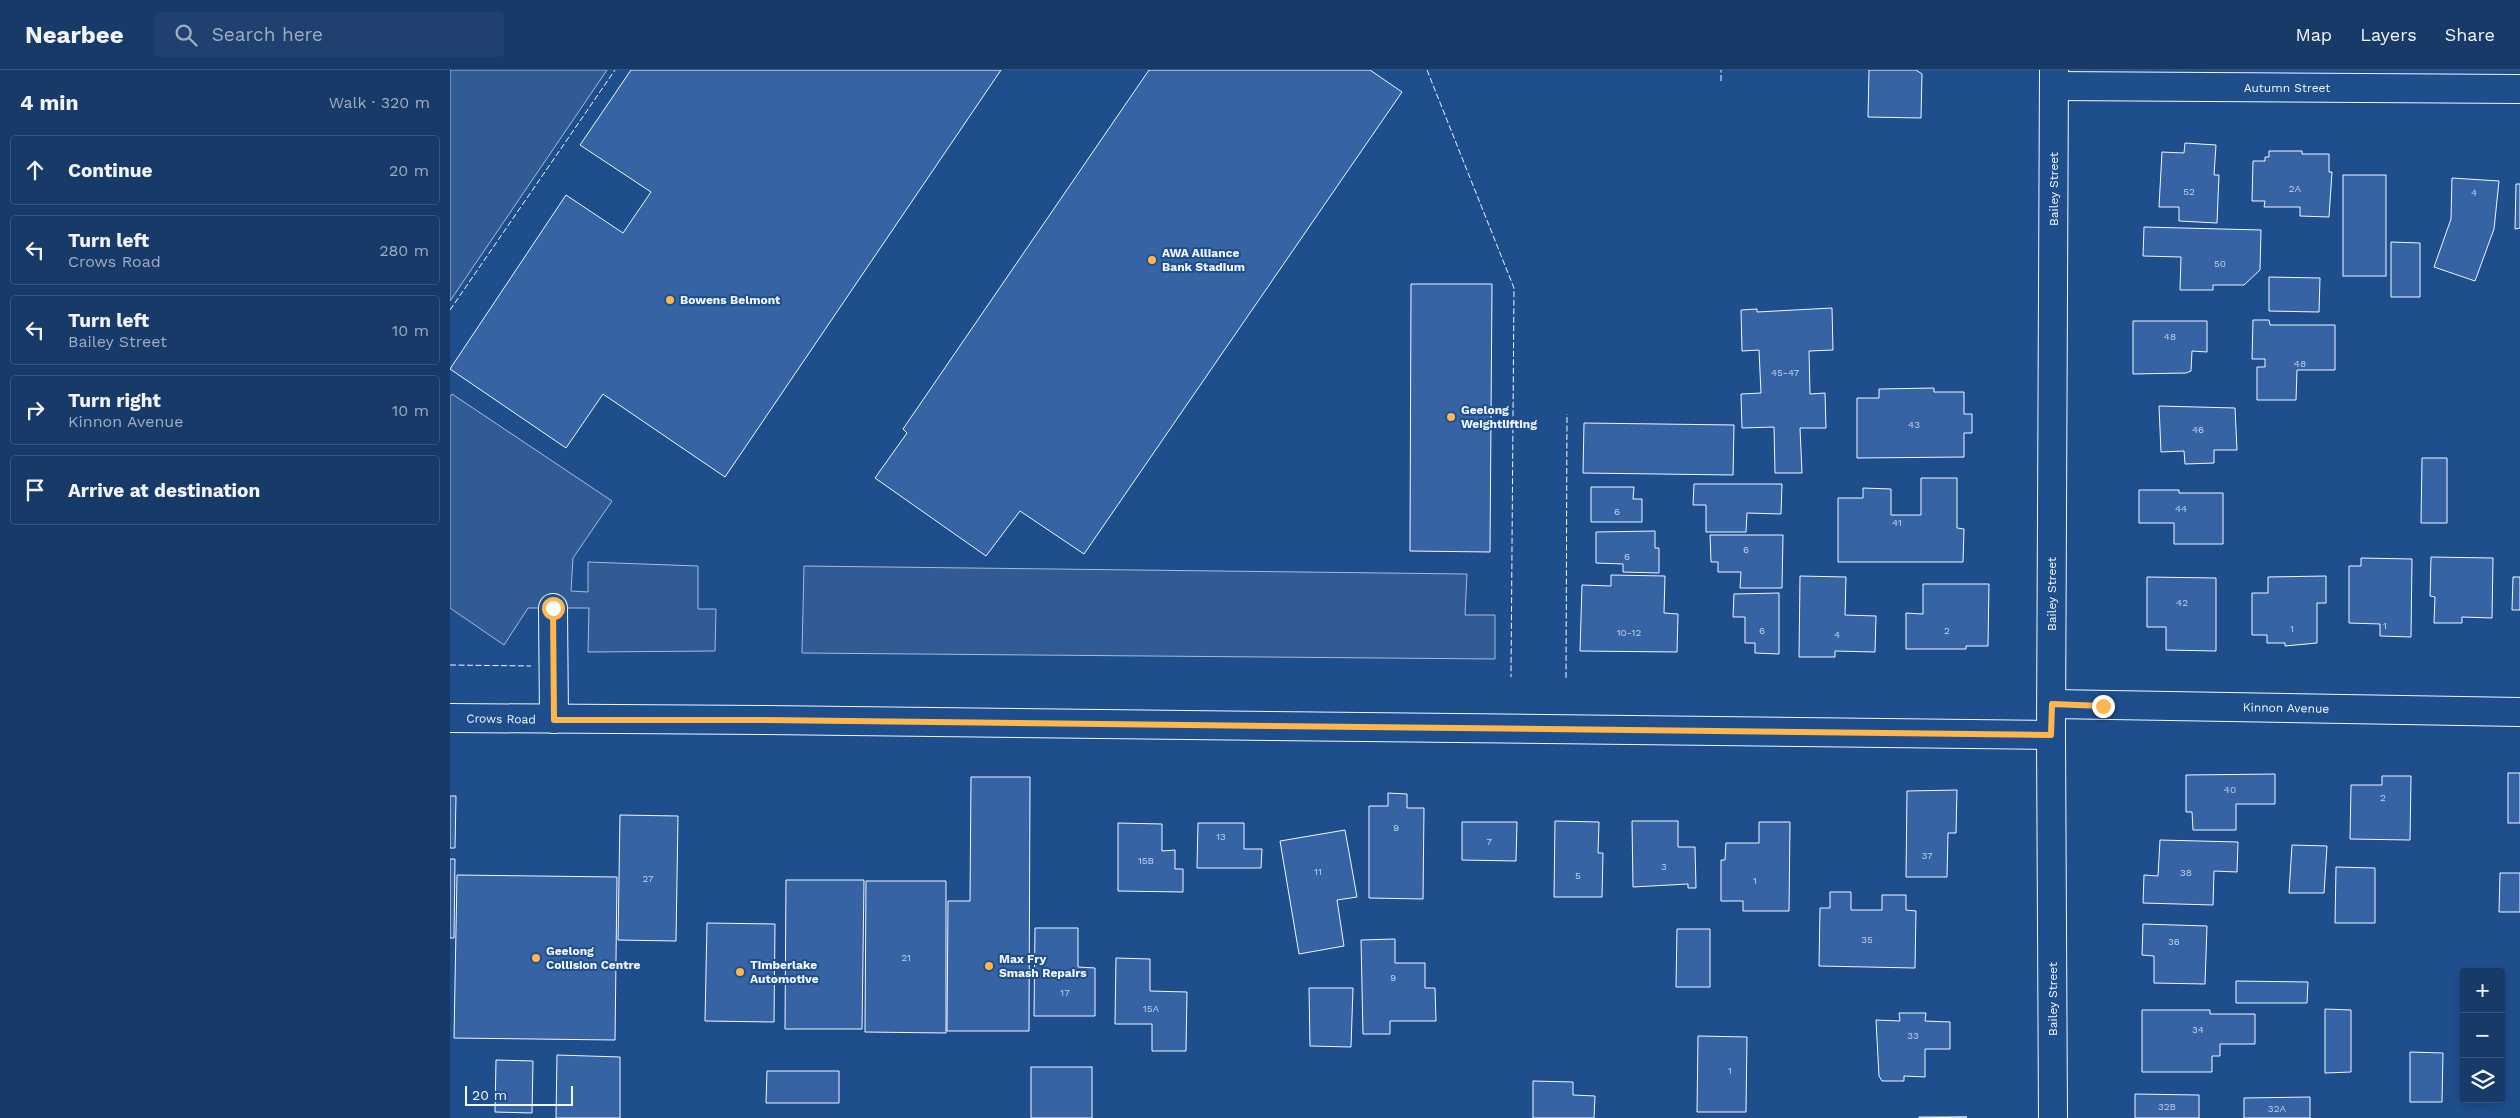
<!DOCTYPE html>
<html lang="en">
<head>
<meta charset="utf-8">
<style>
  :root { --surface:#173a69; --page:#20416f; --text:#f1f3f6; --muted:#9eadc0; --line:#36547d }
  body { margin:0; font-family:"Work Sans",sans-serif; background:var(--page); color:var(--text) }
  .controls { position:absolute; right:15px; bottom:15px; display:grid; overflow:hidden; border-radius:5px; box-shadow:0 2px 8px #0003 }
  .controls button { width:45px; height:45px; display:grid; place-items:center; padding:0; border:0; border-bottom:1px solid var(--line); background:var(--surface); color:var(--text); font:25px sans-serif }
  .scale { position:absolute; left:15px; bottom:12px; width:108px; box-sizing:border-box; padding-left:5px; border:2px solid #f2f6ff; border-top:0; font-size:14px; line-height:18px; white-space:nowrap; color:#f2f6ff; -webkit-text-stroke:4px #1f4e8c; paint-order:stroke }
  .stop { position:absolute; width:15px; height:15px; margin:-11px; border:4px solid #ffb74d; border-radius:50%; background:#fff }
  .stop.end { background:#ffb74d; border-color:#fff; box-shadow:0 1px 5px #0008 }
  .list { margin:0; padding:0; list-style:none }
  h2 { display:flex; justify-content:space-between; align-items:center; height:65px; margin:0; padding:0 20px; font-size:21px }
  h2 small { font-size:16px; font-weight:400; color:var(--muted) }
  .list li { display:grid; grid-template-columns:32px 1fr auto; gap:15px; align-items:center; box-sizing:border-box; height:70px; margin:0 10px 10px; padding:0 10px; border:1px solid var(--line); border-radius:5px }
  .list b { display:block; font-size:19px; white-space:nowrap }
  .list p { margin:0; font-size:16px; white-space:nowrap; color:var(--muted) }
  .list em { font-size:16px; font-style:normal; color:var(--muted) }
  .icon { flex:none; width:28px; height:28px; fill:none; stroke:currentColor; stroke-width:2; stroke-linecap:round; stroke-linejoin:round }
  .map { position:relative; flex:none; width:2070px; height:1048px; overflow:hidden }
  header { display:flex; align-items:center; gap:30px; box-sizing:border-box; height:70px; padding:0 25px; background:var(--surface); border-bottom:1px solid var(--line) }
  header strong { font-size:24px }
  nav { display:flex; gap:28px; margin-inline-start:auto; font-size:18px }
  .search { width:350px; height:45px; background:var(--page); display:flex; align-items:center; gap:12px; box-sizing:border-box; padding:0 18px; border-radius:5px; color:var(--muted); font-size:19px }
  main { display:flex }
  aside { flex:1; background:var(--surface) }
  .map>svg:first-child { display:block }
  .built { fill:#305b95; stroke:#a8bbd7 }
  .building { fill:#3563a3; stroke:#f2f6ff }
  .lines { fill:none; stroke-linecap:round; stroke-linejoin:round }
  .minor-casing { stroke:#f2f6ff; stroke-width:30 }
  .minor { stroke:#1f4e8c; stroke-width:28 }
  .fence { stroke:#f2f6ff; stroke-width:1; stroke-dasharray:6 2.5; stroke-linecap:butt }
  .route { stroke:#ffb74d; stroke-width:6 }
  .poi-dot { fill:#ffb74d; stroke:#1f4e8c; stroke-width:2 }
  .labels { text-anchor:middle; stroke-width:4; stroke-linejoin:round; paint-order:stroke }
  .number-label { font-size:10px; fill:#c3d1e8 }
  .street-label { font-size:12px; fill:#f2f6ff; stroke:#1f4e8c }
  .poi-label { font-size:12px; font-weight:bold; fill:#f2f6ff; stroke:#1f4e8c; text-anchor:start }
</style>
</head>
<body>
<header>
<strong>Nearbee</strong>
<div class="search"><svg class="icon" aria-label="search" viewBox="0 0 24 24"><circle cx="10" cy="10" r="6"/><path d="M15 15l6 6"/></svg>Search here</div>
<nav><a>Map</a><a>Layers</a><a>Share</a></nav>
</header>
<main>
<aside>
<h2>4 min<small>Walk · 320 m</small></h2>
<ul class="list">
<li><svg class="icon" aria-label="ahead" viewBox="0 0 24 24"><path d="M12 20V5M6 11l6-6 6 6"/></svg><div><b>Continue</b></div><em>20 m</em></li>
<li><svg class="icon" aria-label="left" viewBox="0 0 24 24"><path d="M17 20v-9H6M10 6l-5 5 5 5"/></svg><div><b>Turn left</b><p>Crows Road</p></div><em>280 m</em></li>
<li><svg class="icon" aria-label="left" viewBox="0 0 24 24"><path d="M17 20v-9H6M10 6l-5 5 5 5"/></svg><div><b>Turn left</b><p>Bailey Street</p></div><em>10 m</em></li>
<li><svg class="icon" aria-label="right" viewBox="0 0 24 24"><path d="M7 20v-9h11M14 6l5 5-5 5"/></svg><div><b>Turn right</b><p>Kinnon Avenue</p></div><em>10 m</em></li>
<li><svg class="icon" aria-label="arrive" viewBox="0 0 24 24"><path d="M6 21V4h12l-3 4 3 4H6"/></svg><div><b>Arrive at destination</b></div></li>
</ul>
</aside>
<div class="map">
<svg width="2070" height="1048" viewBox="0 0 2070 1048">
  <rect width="100%" height="100%" fill="#1f4e8c"/>
  <g class="built">
    <path d="M0 0H157L0 231Z"/>
    <path d="M2 324 162 431 123 488 121 521 138 522V492L248 496V539H266L265 581 138 582 139 538H78L54 575 0 538V327Z"/>
    <path d="M354 496 1017 504 1015 545H1045V589L352 583Z"/>
  </g>
  <g class="building">
    <path d="M181 0H551L275 407 153 324 116 378 0 299 116 125 173 163 201 122 130 75Z"/>
    <path d="M699 0H920L952 22 634 484 570 441 536 486 425 408 457 363 453 359Z"/>
    <path d="M1419 0H1466L1472 4 1471 48 1418 47Z"/>
    <path d="M1735 73 1766 75 1764 105H1769L1767 153 1729 151V137H1709L1712 82 1734 83Z"/>
    <path d="M1819 81H1852V84H1879V102H1882L1879 147 1850 146V137H1814L1815 131H1802L1803 91H1815V87H1819Z"/>
    <rect x="1893" y="105" width="43" height="101"/>
    <path d="M2002 108 2049 111 2044 159 2025 211 1984 197 2001 149Z"/>
    <path d="M2066 114H2070V158L2065 159Z"/>
    <path d="M1694 157 1811 160 1810 200 1794 215H1763V220H1730L1731 187 1693 186Z"/>
    <path d="M1941 172 1970 173V227H1941Z"/>
    <path d="M1819 207 1870 208 1869 242 1819 241Z"/>
    <path d="M961 214H1042L1040 482 960 481Z"/>
    <path d="M1382 238 1383 280 1359 281 1360 324 1375 323 1376 358H1350L1352 403H1325L1324 357 1292 358 1291 324 1311 323 1309 280 1292 281 1291 240 1307 239V242Z"/>
    <path d="M1803 250H1819L1820 255H1885V300H1847L1846 330H1807V297H1815V289H1802Z"/>
    <path d="M1683 251H1757V282L1742 281 1741 301 1736 303 1683 304Z"/>
    <path d="M1484 318V322H1514V344H1522V363H1514V387L1407 388V328H1429V319Z"/>
    <path d="M1709 336 1785 338 1787 380H1764V393L1735 394 1734 381 1711 382Z"/>
    <path d="M1134 353 1284 355 1283 405 1133 403Z"/>
    <path d="M1972 388H1997V453H1971Z"/>
    <path d="M1471 408H1507V458L1514 459 1513 492H1388V428H1413V418L1441 419V445H1471Z"/>
    <path d="M1244 414H1332L1331 444 1297 443 1296 462H1256V435H1243Z"/>
    <path d="M1141 417H1184L1183 429H1192V452H1141Z"/>
    <path d="M1689 420H1729V423H1773V474H1724V453H1689Z"/>
    <path d="M1205 461V478H1209V503L1173 502V494L1146 493V462Z"/>
    <path d="M1260 465H1333L1332 518H1290L1291 502H1268V492H1261Z"/>
    <path d="M1981 487 2043 488 2042 548 2012 547V553H1984L1985 527 1980 526Z"/>
    <path d="M1911 488 1962 489 1961 567 1930 566V554L1899 553V496H1911Z"/>
    <path d="M1161 505 1215 506 1214 543 1228 544 1227 582 1130 581 1132 515 1161 516Z"/>
    <path d="M1350 506 1396 507 1395 545 1426 546 1425 582 1385 581V587H1349Z"/>
    <path d="M1876 506V533H1867V573L1835 576V573H1817V565H1802V523H1818V507Z"/>
    <path d="M1697 507 1766 508V581L1716 580V557H1697Z"/>
    <path d="M2063 507H2070V540H2062Z"/>
    <path d="M1473 514H1539L1538 576H1516V579H1456V543L1473 544Z"/>
    <path d="M1329 523V584L1305 583V573H1295V547H1283L1284 524Z"/>
    <rect x="2058" y="703" width="12" height="50"/>
    <path d="M1825 704V734H1786V760H1743L1742 742H1736V705Z"/>
    <path d="M1932 706H1961L1960 770 1900 769 1901 715H1932Z"/>
    <path d="M521 707H580L579 961H497L498 831H520Z"/>
    <path d="M1507 720 1506 763H1498L1497 807H1456L1457 721Z"/>
    <path d="M938 723 957 724V738H974L973 829 919 828V736H938Z"/>
    <path d="M0 726H6L5 778H0Z"/>
    <path d="M170 745 228 746 226 871 168 870Z"/>
    <path d="M1105 751 1149 752 1148 783H1153L1152 827H1104Z"/>
    <path d="M1182 751H1228V777H1245L1246 818H1238V814L1183 817Z"/>
    <path d="M1012 752H1067L1066 791 1012 790Z"/>
    <path d="M1309 752H1340L1339 841H1293V831H1271V790H1275L1276 773H1309Z"/>
    <path d="M668 753 712 754V781L725 780V799H733V822L668 821Z"/>
    <path d="M748 753H794V779H812L811 798H747Z"/>
    <path d="M895 760 907 827 887 830 894 876 849 884 830 771Z"/>
    <path d="M1710 770 1788 772 1787 802 1764 801 1763 835 1693 833 1694 805 1708 806Z"/>
    <path d="M1842 775 1877 776 1874 823H1839Z"/>
    <path d="M0 789H5L4 868H0Z"/>
    <path d="M1886 797 1925 798V853H1885Z"/>
    <path d="M2050 803H2070V842H2049Z"/>
    <path d="M7 805 167 807 165 970 4 968Z"/>
    <path d="M336 810H414L412 959H335Z"/>
    <path d="M416 811H496V963L415 962Z"/>
    <path d="M1380 822H1401V840H1432V825H1456V840L1466 841 1465 898 1369 896 1370 838H1380Z"/>
    <path d="M257 853 325 854 324 952 255 951Z"/>
    <path d="M1693 854 1757 856 1755 914 1704 913V886L1692 885Z"/>
    <path d="M585 858H628V897L645 898V946H584Z"/>
    <path d="M1227 859H1260V917H1226Z"/>
    <path d="M945 869V893H975V918H985L986 951H940V964H913L911 870Z"/>
    <path d="M666 888 700 889V921L737 922 736 981H702V954H665Z"/>
    <path d="M1786 911 1858 912 1857 933H1786Z"/>
    <path d="M859 918H903L901 977 860 976Z"/>
    <path d="M1875 939 1901 940V1002L1875 1003Z"/>
    <path d="M1692 940H1760V944H1805V974H1770V986H1762V1002H1692Z"/>
    <path d="M1449 943H1476L1475 951 1500 952V979H1475V1007L1454 1006V1011H1432L1429 1006 1426 950 1450 951Z"/>
    <path d="M1248 966 1297 967 1296 1042H1247Z"/>
    <path d="M1960 982 1993 983 1992 1032H1960Z"/>
    <path d="M107 985 170 987V1048H106Z"/>
    <path d="M46 990 83 991 82 1043 45 1042Z"/>
    <rect x="581" y="997" width="61" height="51"/>
    <path d="M317 1001H389V1033H316Z"/>
    <path d="M1083 1011 1123 1012V1025L1145 1026 1144 1048H1083Z"/>
    <path d="M1685 1024 1749 1025V1048H1685Z"/>
    <path d="M1860 1027V1048H1794V1028Z"/>
    <path d="M1469 1047H1517L1469 1048Z"/>
  </g>
  <g class="lines">
    <defs>
      <g id="minor">
        <path d="M1604 16 2070 19"/>
        <path d="M103 538 104 649"/>
        <path d="M1602 634 2070 642"/>
        <path d="M0 648 316 650 1601 665"/>
        <path d="M1603 1048 1601 665 1604 0"/>
      </g>
    </defs>
    <use href="#minor" class="minor-casing"/>
    <use href="#minor" class="minor"/>
    <g class="fence">
      <path d="M977 0 1064 218 1061 607"/>
      <path d="M1271 11V0"/>
      <path d="M0 240 165 0"/>
      <path d="M0 595 81 596"/>
      <path d="M1116 608 1117 344"/>
    </g>
  </g>
  <g class="lines">
    <path class="route" d="M103 538 104 650H316L1601 665 1602 634 1653 636"/>
  </g>
  <g class="poi-dot">
    <circle cx="702" cy="190" r="5"/>
    <circle cx="220" cy="230" r="5"/>
    <circle cx="1001" cy="347" r="5"/>
    <circle cx="86" cy="888" r="5"/>
    <circle cx="539" cy="896" r="5"/>
    <circle cx="290" cy="902" r="5"/>
  </g>
  <g class="labels">
    <g class="number-label">
      <text x="1845" y="122">2A</text>
      <text x="1739" y="125">52</text>
      <text x="2024" y="126">4</text>
      <text x="1770" y="197">50</text>
      <text x="1720" y="270">48</text>
      <text x="1850" y="297">48</text>
      <text x="1335" y="306">45-47</text>
      <text x="1464" y="358">43</text>
      <text x="1748" y="363">46</text>
      <text x="1731" y="442">44</text>
      <text x="1167" y="445">6</text>
      <text x="1447" y="456">41</text>
      <text x="1296" y="483">6</text>
      <text x="1177" y="490">6</text>
      <text x="1732" y="536">42</text>
      <text x="1935" y="559">1</text>
      <text x="1842" y="562">1</text>
      <text x="1312" y="564">6</text>
      <text x="1497" y="564">2</text>
      <text x="1179" y="566">10-12</text>
      <text x="1387" y="568">4</text>
      <text x="1780" y="723">40</text>
      <text x="1933" y="731">2</text>
      <text x="946" y="761">9</text>
      <text x="771" y="770">13</text>
      <text x="1039" y="775">7</text>
      <text x="1477" y="789">37</text>
      <text x="696" y="794">15B</text>
      <text x="1214" y="800">3</text>
      <text x="868" y="805">11</text>
      <text x="1736" y="806">38</text>
      <text x="1128" y="809">5</text>
      <text x="198" y="812">27</text>
      <text x="1305" y="814">1</text>
      <text x="1417" y="873">35</text>
      <text x="1724" y="875">36</text>
      <text x="456" y="891">21</text>
      <text x="943" y="911">9</text>
      <text x="615" y="926">17</text>
      <text x="701" y="942">15A</text>
      <text x="1748" y="963">34</text>
      <text x="1463" y="969">33</text>
      <text x="1280" y="1004">1</text>
      <text x="1717" y="1040">32B</text>
      <text x="1827" y="1042">32A</text>
    </g>
    <g class="street-label">
      <text x="1837" y="22">Autumn Street</text>
      <text transform="translate(1604 119) rotate(-90)" y="4">Bailey Street</text>
      <text transform="translate(1602 524) rotate(-90)" y="4">Bailey Street</text>
      <text transform="translate(1836 638) rotate(1)" y="4">Kinnon Avenue</text>
      <text transform="translate(51 649) rotate(1)" y="4">Crows Road</text>
      <text transform="translate(1603 929) rotate(-90)" y="4">Bailey Street</text>
    </g>
    <g class="poi-label">
      <text x="712" y="187">AWA Alliance<tspan x="712" dy="14">Bank Stadium</tspan></text>
      <text x="230" y="234">Bowens Belmont</text>
      <text x="1011" y="344">Geelong<tspan x="1011" dy="14">Weightlifting</tspan></text>
      <text x="96" y="885">Geelong<tspan x="96" dy="14">Collision Centre</tspan></text>
      <text x="549" y="893">Max Fry<tspan x="549" dy="14">Smash Repairs</tspan></text>
      <text x="300" y="899">Timberlake<tspan x="300" dy="14">Automotive</tspan></text>
    </g>
  </g>
</svg>
<div class="controls">
<button>+</button>
<button>−</button>
<button><svg class="icon" aria-label="layers" viewBox="0 0 24 24"><path d="M12 4l9 5-9 5-9-5zM3 14l9 5 9-5"/></svg></button>
</div>
<div class="scale">20 m</div>
<div class="stop" style="left:103px;top:538px"></div>
<div class="stop end" style="left:1653px;top:636px"></div>
</div>
</main>
</body>
</html>
